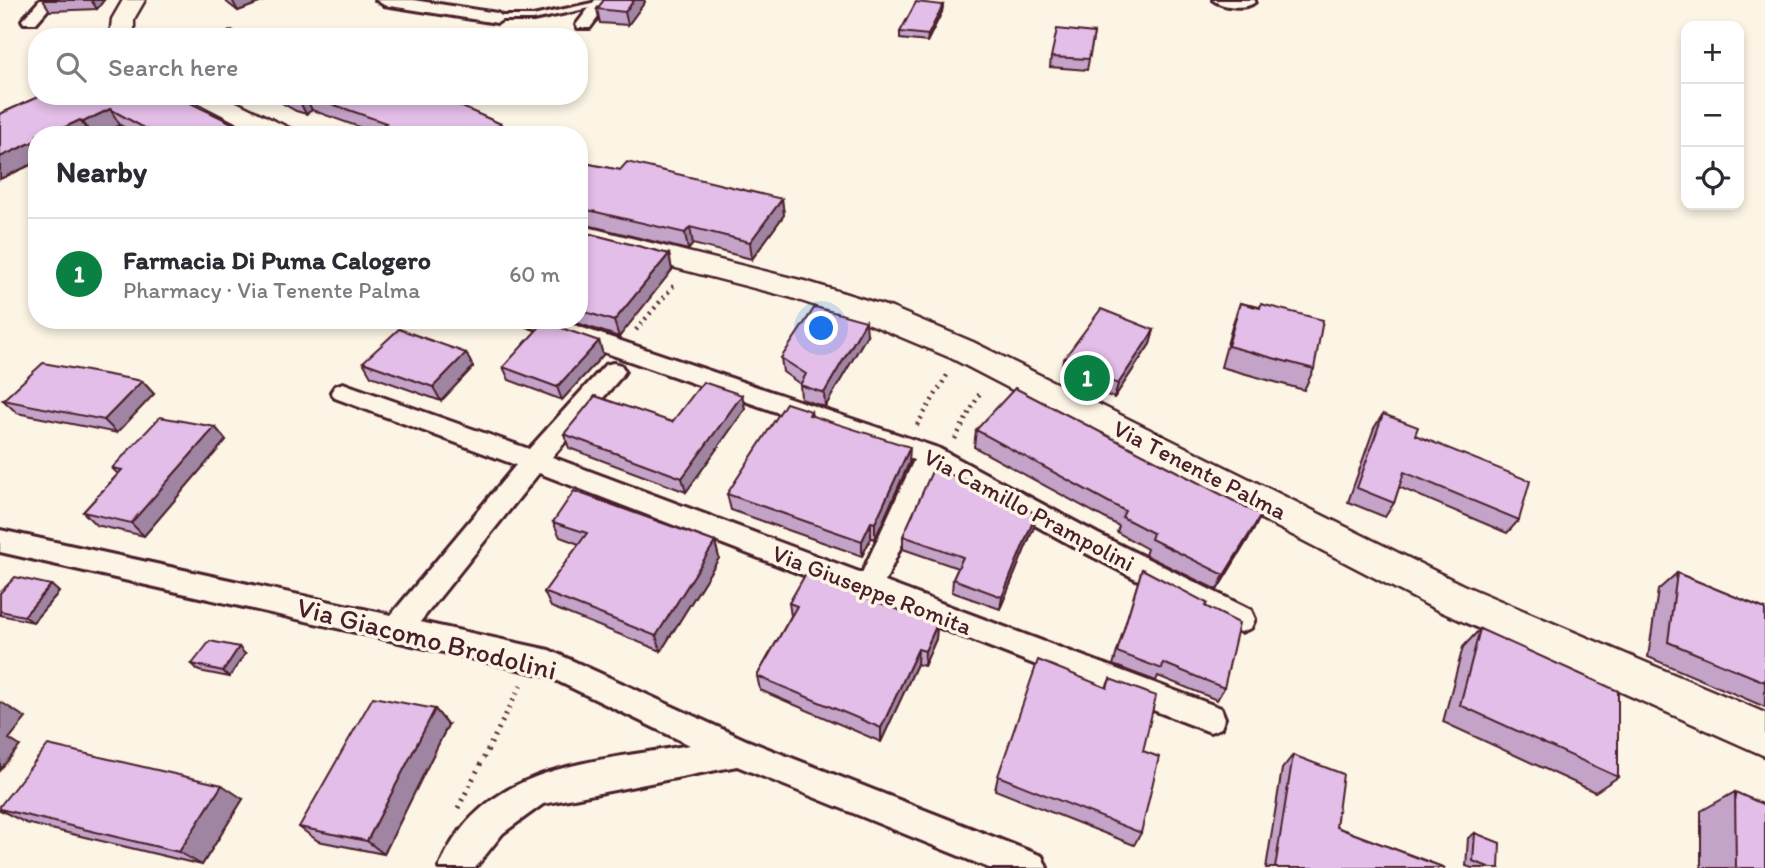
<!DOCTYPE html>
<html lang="en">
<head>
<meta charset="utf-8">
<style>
  :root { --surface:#fff; --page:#f7f7f7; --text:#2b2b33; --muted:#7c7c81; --line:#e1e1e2; --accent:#0b8043 }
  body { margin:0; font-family:Itim,sans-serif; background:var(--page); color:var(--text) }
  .controls { position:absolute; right:21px; top:21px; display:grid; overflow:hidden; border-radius:14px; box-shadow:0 4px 10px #0003 }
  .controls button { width:63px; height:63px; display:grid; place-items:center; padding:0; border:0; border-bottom:2px solid var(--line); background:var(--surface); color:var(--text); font:35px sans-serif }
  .you { position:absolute; left:822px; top:329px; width:24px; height:24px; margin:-18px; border:5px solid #fff; border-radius:50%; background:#1a73e8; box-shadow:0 0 0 10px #1a73e833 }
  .badge { display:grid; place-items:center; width:46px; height:46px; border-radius:50%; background:var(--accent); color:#fff; font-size:23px; font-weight:700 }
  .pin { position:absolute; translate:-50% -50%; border:4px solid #fff; box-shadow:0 2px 7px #0006 }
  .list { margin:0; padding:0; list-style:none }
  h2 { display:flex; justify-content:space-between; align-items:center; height:91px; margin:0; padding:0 28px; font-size:30px }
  h2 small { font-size:23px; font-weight:400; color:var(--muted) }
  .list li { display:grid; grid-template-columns:46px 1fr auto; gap:21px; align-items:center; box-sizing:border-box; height:112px; padding:0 28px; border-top:2px solid var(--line) }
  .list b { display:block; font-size:26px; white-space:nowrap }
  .list p { margin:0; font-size:23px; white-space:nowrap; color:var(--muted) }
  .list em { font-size:23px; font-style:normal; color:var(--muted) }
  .icon { flex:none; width:38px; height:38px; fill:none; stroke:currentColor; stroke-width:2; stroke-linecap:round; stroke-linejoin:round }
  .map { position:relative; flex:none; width:1765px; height:868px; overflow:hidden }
  .search { position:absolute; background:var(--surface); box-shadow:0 4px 10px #0003; left:28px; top:28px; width:560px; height:77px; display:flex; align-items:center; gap:18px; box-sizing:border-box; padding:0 24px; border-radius:28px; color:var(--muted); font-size:26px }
  .panel { position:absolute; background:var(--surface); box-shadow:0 4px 10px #0003; left:28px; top:126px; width:560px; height:203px; border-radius:28px }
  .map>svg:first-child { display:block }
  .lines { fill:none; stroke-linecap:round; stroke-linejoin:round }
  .service-casing { stroke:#4a1f2b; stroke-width:6 }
  .minor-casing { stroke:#4a1f2b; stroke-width:6 }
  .secondary-casing { stroke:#4a1f2b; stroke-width:5 }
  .path-far1 { stroke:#4a1f2b; stroke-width:4.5; stroke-dasharray:2 5; stroke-linecap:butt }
  .path { stroke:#4a1f2b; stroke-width:5; stroke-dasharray:2 6; stroke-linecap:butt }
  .service { fill:#fcf5e5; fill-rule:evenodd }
  .minor { fill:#fcf5e5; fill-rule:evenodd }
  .secondary { fill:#fcf5e5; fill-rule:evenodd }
  .wall { fill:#c3a3c8; stroke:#4a1f2b; stroke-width:2 }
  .shaded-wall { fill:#9f85a2; stroke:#4a1f2b; stroke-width:2 }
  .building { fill:#e3bee8; stroke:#4a1f2b; stroke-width:2 }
  .labels { text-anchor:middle; stroke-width:7; stroke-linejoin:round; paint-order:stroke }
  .street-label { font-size:24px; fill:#4a1f2b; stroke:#fcf5e5 }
  .near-street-label { font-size:28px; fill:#4a1f2b; stroke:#fcf5e5 }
</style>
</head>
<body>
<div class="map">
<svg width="1765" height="868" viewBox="0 0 1765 868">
  <rect width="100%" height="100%" fill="#fcf5e5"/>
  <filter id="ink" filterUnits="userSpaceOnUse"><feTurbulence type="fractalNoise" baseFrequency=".0143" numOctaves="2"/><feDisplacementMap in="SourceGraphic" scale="14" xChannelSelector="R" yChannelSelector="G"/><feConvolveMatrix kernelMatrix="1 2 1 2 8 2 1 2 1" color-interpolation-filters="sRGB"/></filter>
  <g filter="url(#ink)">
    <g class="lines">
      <defs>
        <path id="service" d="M601 1 605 3 604 5 533 20H497L493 18 497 16H533Z"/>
        <g id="minor">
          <path d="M40 0H56L36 23H24L22 20Z"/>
          <path d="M376 0H413L497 13 505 18 497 23 384 5Z"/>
          <path d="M595 0H611L590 28H578L576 25Z"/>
          <path d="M1213 0H1255V2C1246 10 1222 7 1213 0Z"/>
          <path d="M523 320H559L938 448 1098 534 1251 610 1255 619 1251 628 1241 632 1231 628 1080 550 935 470 885 582 1221 708 1225 718 1221 728 1210 732 539 473 420 622 549 650 746 740 1042 856 1047 868H989L737 766 543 804 503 833 475 868H439C483 762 594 763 690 745L545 675 0 552V530L391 615 516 465 335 398 331 392 335 386 343 383 351 386 529 449 605 365 613 363 621 365 625 371 621 377 552 457 862 573 914 460 526 325Z"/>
        </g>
        <g id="secondary">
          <path d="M123 0H145L134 19V37H110L112 19Z"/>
          <path d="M192 96H224L291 129 295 135H261L195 101Z"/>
          <path d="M579 225 808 282 892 308 973 342 1463 585 1765 713V756L1435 609 951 358 870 324 789 297 579 243Z"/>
        </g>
      </defs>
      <use href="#service" class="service-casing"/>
      <use href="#minor" class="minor-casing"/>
      <use href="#secondary" class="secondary-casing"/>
      <g class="path-far1">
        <path d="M636 330 676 283"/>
        <path d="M917 425 949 372"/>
        <path d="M955 439 981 391"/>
      </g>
      <path class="path" d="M458 808 521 685"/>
      <use href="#service" class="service"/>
      <use href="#minor" class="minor"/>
      <use href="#secondary" class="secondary"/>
    </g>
    <g class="wall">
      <path d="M43 0H104L97 9 50 11Z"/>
      <path d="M224 0H267L238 11Z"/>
      <path d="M604 0H644L645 2 628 25 600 23 597 9Z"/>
      <path d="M943 5 942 12 927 42 900 39V32Z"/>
      <path d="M1094 33 1087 70 1050 67 1051 57Z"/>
      <path d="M40 96 240 135H138L120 125 100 135H37V162L0 179V114Z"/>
      <path d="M270 96H446L450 98 452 103 501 124 505 135H368L373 132 312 110 306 114 296 111Z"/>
      <path d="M579 162 620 170 782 199 784 215 752 259 693 244 688 250 579 223Z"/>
      <path d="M579 231 669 254 672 270 619 337 568 320H579Z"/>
      <path d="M1240 303 1259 307 1314 369 1304 390 1221 367 1233 323Z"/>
      <path d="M1154 330 1150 344 1114 398 1060 375 1063 360Z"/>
      <path d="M867 335 825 407 801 399 800 384 783 372 781 358Z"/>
      <path d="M599 341 603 355 562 400 509 380 503 367Z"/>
      <path d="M466 353 473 367 441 401 371 376 363 362Z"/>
      <path d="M142 381 154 394 117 433 17 413 3 400Z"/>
      <path d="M742 395 745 409 686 492 569 448 564 434 672 422Z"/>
      <path d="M811 411 812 416 909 463 875 539 871 538 862 556 731 510 727 494Z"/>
      <path d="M1383 414 1415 435 1519 520 1507 533 1399 487 1394 503 1385 517 1348 502 1374 428Z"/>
      <path d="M215 427 226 440 144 536 96 525 83 512 118 474 112 468Z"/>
      <path d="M976 430 1261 515 1253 531 1217 590 1145 555 1147 549 1117 532 1119 526 974 447Z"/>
      <path d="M553 522 715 542 719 558 661 651 551 607 544 592 579 544 560 537Z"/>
      <path d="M1034 527 1000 609 952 592 953 579 958 568 903 549V536Z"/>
      <path d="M1142 569 1206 606 1224 688 1217 700 1158 676 1156 681 1113 665Z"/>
      <path d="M1677 573 1765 609V707L1648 657 1658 590Z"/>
      <path d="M51 585 59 592 33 622 0 615V593Z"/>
      <path d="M789 603 937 624 936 639 924 666 917 664 881 742 760 690 757 676 791 616Z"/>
      <path d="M1480 629 1618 777 1595 792 1443 722 1463 647Z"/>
      <path d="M245 654 229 677 199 671 192 664Z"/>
      <path d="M1110 679 1143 751 1141 833 1134 845 995 790 998 776 1106 688Z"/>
      <path d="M448 725 384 854 318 841 299 827Z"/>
      <path d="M1293 755 1336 827 1445 868H1266L1282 769Z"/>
      <path d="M1735 792 1765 868H1701V811Z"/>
      <path d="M243 799 202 865 26 823 0 810Z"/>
      <path d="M1475 833 1499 868H1472L1466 866 1468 838Z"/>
    </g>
    <g class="shaded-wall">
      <path d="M91 0H104L97 9Z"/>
      <path d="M232 0H267L238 11Z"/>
      <path d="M634 0H644L645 2 628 25 625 12Z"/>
      <path d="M943 5 942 12 927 42 928 35Z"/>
      <path d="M301 96H305L312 110 306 114 298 98Z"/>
      <path d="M110 109 120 125 100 135H92L83 122Z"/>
      <path d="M80 120 90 135H48Z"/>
      <path d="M234 124 240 135H227L224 130Z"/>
      <path d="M501 124 505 135H494L492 131Z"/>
      <path d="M37 140V162L0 179V157Z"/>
      <path d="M782 199 784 215 752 259 750 242Z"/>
      <path d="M690 227 693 244 688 250 685 233Z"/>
      <path d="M669 254 672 270 619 337 614 321Z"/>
      <path d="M866 321 867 335 825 407 824 393Z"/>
      <path d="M1154 330 1150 344 1114 398 1118 384Z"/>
      <path d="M599 341 603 355 562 400 557 387Z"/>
      <path d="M466 353 473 367 441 401 433 387Z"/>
      <path d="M142 381 154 394 117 433 104 420Z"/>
      <path d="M742 395 745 409 686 492 682 478Z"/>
      <path d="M215 427 226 440 144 536 131 523Z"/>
      <path d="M910 447 909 463 875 539V523Z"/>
      <path d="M1036 514 1034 527 1000 609 1002 597Z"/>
      <path d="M1261 515 1253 531 1217 590 1224 575Z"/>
      <path d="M871 522V538L862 556V541Z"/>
      <path d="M715 542 719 558 661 651 656 636Z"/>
      <path d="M51 585 59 592 33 622 24 616Z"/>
      <path d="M937 624 936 639 924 666 925 651Z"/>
      <path d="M239 647 245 654 229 677 223 671Z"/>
      <path d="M918 649 917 664 881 742V728Z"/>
      <path d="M1 702 26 718 9 739 20 746 0 770V704Z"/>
      <path d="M435 709 448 725 384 854 367 841Z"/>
      <path d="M222 785 243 799 202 865 179 852Z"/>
    </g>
    <g class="building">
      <path d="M604 0H634L625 12 597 9Z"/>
      <path d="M916 2 943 5 928 35 900 32Z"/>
      <path d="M1057 29 1094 33 1089 59 1051 57Z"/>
      <path d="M232 30 244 37H218Z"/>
      <path d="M40 96H176L234 124 224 130 238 135H157L110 109 83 122 80 120 48 135H37V140L0 157V114Z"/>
      <path d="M309 96H446L450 98 446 100 501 124 492 131 502 135H368L386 123Z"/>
      <path d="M579 162 620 170 627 162 782 199 750 242 690 227 685 233 579 208Z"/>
      <path d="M579 231 669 254 614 321 579 310Z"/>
      <path d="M1240 303 1260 308 1261 304 1323 320 1314 369 1228 346Z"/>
      <path d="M815 307 866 321 824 393 800 385 806 374 781 358Z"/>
      <path d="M1101 309 1154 330 1118 384 1063 360Z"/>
      <path d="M544 322 599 341 557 387 503 367Z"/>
      <path d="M399 329 466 353 433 387 363 362Z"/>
      <path d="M43 363 142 381 104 420 3 400Z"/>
      <path d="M703 382 742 395 682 478 564 434 595 396 672 422Z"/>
      <path d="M1015 388 1261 515 1224 575 1151 539 1153 533 1122 517 1125 511 976 430Z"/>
      <path d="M786 403 811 411 809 415 910 447 875 523 871 522 862 541 727 494Z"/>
      <path d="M1383 414 1418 427 1415 435 1530 481 1519 520 1404 472 1394 503 1357 488Z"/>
      <path d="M160 417 215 427 131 523 83 512 122 470 112 468Z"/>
      <path d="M933 469 987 487 1036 514 1002 597 953 579 963 557 903 536Z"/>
      <path d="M574 491 715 542 656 636 544 592 587 533 553 522Z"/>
      <path d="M1142 569 1207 603 1205 606 1239 623 1224 688 1163 663 1162 669 1117 652Z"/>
      <path d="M1677 573 1765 609V682L1668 642Z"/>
      <path d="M805 575 937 624 925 651 918 649 881 728 757 676 797 606 789 603Z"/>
      <path d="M15 577 51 585 24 616 0 611V593Z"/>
      <path d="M1480 629 1618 691V777L1460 705Z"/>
      <path d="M210 641 239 647 223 671 192 664Z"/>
      <path d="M1038 660 1107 688 1110 679 1156 696 1143 751 1159 757 1141 833 998 776Z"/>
      <path d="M373 697 435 709 367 841 299 827Z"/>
      <path d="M48 745 222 785 179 852 0 809V806Z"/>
      <path d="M1293 755 1343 774 1336 827 1445 868H1275Z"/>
      <path d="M1735 792 1765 805V868H1736Z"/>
      <path d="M1475 833 1500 843 1499 868H1491L1473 861Z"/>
    </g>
  </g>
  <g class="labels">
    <g class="street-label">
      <text transform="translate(1200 470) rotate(27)" y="8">Via Tenente Palma</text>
      <text transform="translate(1029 510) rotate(28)" y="8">Via Camillo Prampolini</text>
      <text transform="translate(872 590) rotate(21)" y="8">Via Giuseppe Romita</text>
    </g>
    <g class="near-street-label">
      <text transform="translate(427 638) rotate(14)" y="10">Via Giacomo Brodolini</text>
    </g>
  </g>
</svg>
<div class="controls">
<button>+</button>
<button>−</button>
<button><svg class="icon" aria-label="locate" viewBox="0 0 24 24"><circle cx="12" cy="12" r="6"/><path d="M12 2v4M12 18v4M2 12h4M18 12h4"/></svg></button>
</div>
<div class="you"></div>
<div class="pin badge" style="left:1087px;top:378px">1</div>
<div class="search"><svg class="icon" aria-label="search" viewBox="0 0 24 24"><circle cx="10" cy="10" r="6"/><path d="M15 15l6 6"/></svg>Search here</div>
<section class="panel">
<h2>Nearby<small></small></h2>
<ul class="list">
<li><span class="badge">1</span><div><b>Farmacia Di Puma Calogero</b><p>Pharmacy · Via Tenente Palma</p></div><em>60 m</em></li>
</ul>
</section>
</div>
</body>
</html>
